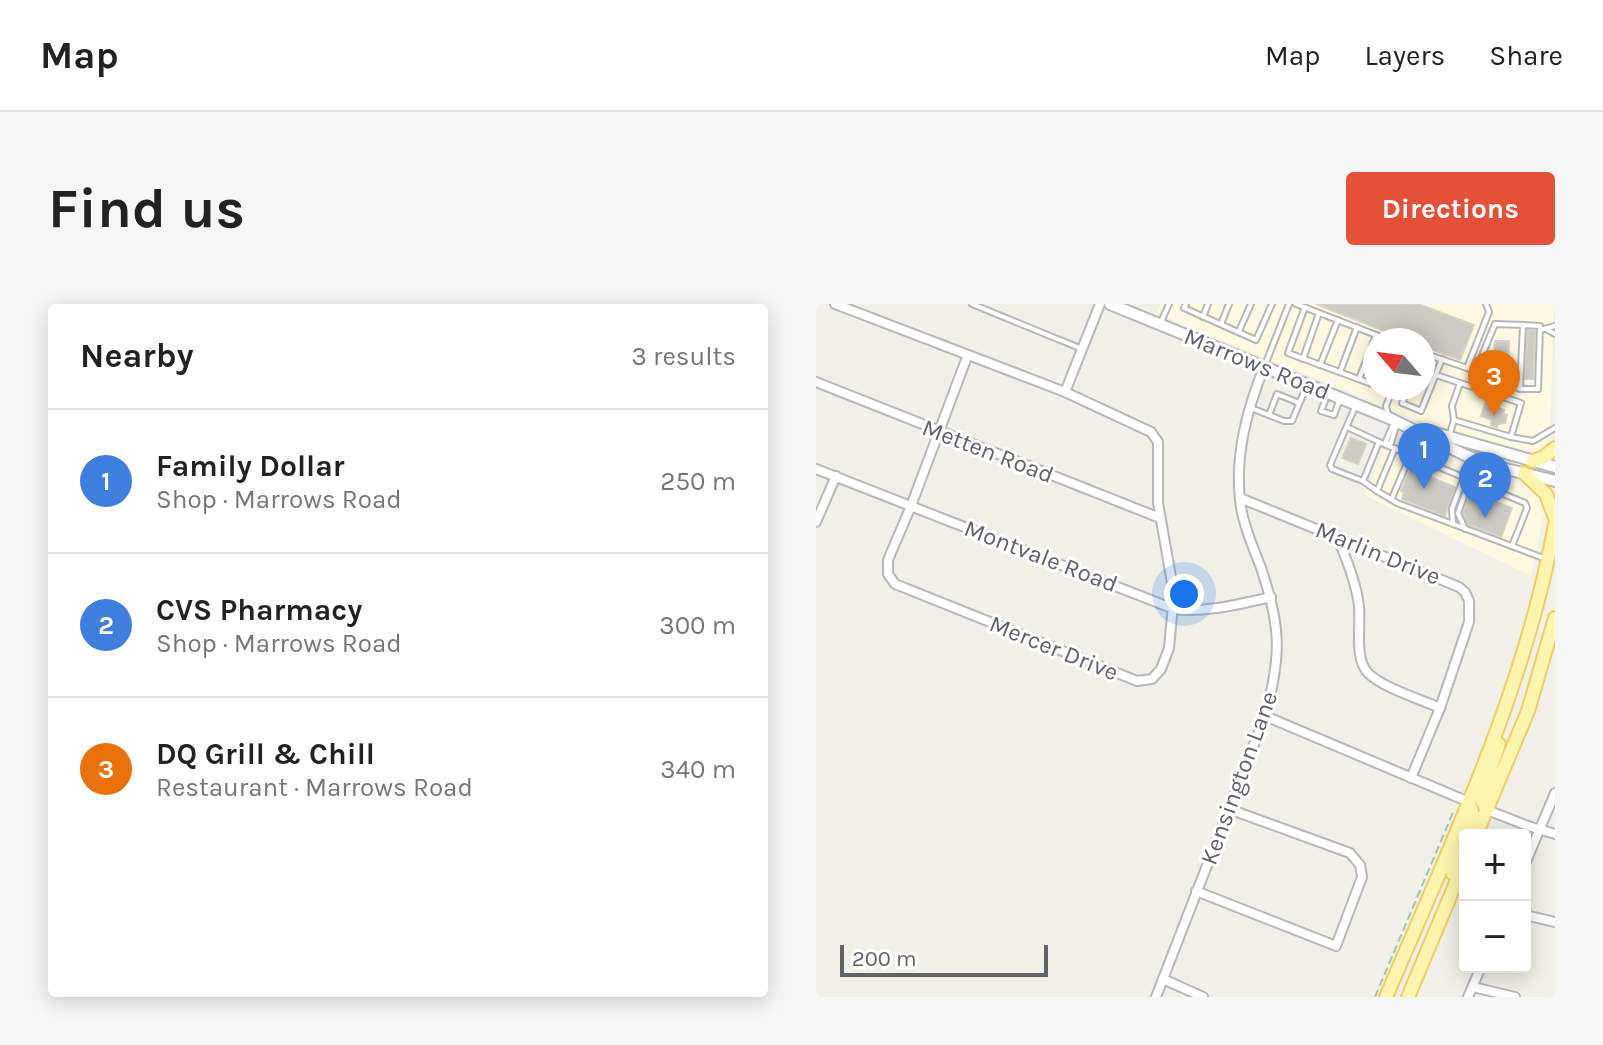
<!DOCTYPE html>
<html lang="en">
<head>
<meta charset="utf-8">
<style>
  :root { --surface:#fff; --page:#f6f6f6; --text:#222; --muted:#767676; --line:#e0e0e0; --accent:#e55039 }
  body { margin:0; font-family:Karla,sans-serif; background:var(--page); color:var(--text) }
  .controls { position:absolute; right:24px; bottom:24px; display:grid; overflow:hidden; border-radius:8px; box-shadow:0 4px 20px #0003 }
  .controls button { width:72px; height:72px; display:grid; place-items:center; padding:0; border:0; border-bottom:2px solid var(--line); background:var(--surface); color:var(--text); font:40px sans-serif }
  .compass { position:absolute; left:547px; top:24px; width:72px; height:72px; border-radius:50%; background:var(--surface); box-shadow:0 4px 20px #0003; rotate:298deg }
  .scale { position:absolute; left:24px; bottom:20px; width:208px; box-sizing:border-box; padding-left:8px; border:4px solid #5f6267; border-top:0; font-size:22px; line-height:28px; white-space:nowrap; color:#5f6267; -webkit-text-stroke:6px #fff; paint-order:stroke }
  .you { position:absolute; left:368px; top:290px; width:28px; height:28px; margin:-20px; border:6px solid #fff; border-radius:50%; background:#1a73e8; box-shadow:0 0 0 12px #1a73e833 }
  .badge { display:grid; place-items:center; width:52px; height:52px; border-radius:50%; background:var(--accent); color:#fff; font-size:26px; font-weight:700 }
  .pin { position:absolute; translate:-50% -66px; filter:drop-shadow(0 2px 4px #0008) }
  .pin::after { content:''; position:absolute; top:42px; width:28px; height:24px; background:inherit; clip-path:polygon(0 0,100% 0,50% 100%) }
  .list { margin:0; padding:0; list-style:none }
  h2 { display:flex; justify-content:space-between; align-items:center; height:104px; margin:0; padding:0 32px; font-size:34px }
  h2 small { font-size:26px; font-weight:400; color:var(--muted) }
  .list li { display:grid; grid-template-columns:52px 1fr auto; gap:24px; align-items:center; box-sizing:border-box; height:144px; padding:0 32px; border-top:2px solid var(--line) }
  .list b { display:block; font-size:30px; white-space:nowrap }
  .list p { margin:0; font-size:26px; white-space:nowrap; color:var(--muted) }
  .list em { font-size:26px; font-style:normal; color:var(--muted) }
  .map { position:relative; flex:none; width:739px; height:693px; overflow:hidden; border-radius:8px }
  header { display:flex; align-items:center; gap:48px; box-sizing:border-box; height:112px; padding:0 40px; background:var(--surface); border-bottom:2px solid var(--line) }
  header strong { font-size:38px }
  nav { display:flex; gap:44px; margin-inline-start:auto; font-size:28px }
  .intro { display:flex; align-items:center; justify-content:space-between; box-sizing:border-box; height:192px; padding:0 48px }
  h1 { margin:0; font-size:56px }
  .button { padding:20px 36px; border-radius:8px; background:var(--accent); color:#fff; font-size:28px; font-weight:700 }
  main { display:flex; gap:48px; padding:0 48px }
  aside { flex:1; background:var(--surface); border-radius:8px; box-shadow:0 4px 20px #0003 }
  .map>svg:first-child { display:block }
  .commercial { fill:#fdf8e0; fill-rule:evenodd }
  .building { fill:#cccac4; stroke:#d5d1c6; stroke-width:2 }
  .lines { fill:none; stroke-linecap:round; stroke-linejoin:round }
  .service-casing { stroke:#b5b7bb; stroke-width:8 }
  .minor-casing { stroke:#b5b7bb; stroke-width:12 }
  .tertiary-casing { stroke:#b5b7bb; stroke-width:14 }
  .primary-casing { stroke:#eece63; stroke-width:16 }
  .path { stroke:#9fc7ad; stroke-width:2; stroke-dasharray:8 4; stroke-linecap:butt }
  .service { stroke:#fff; stroke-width:4 }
  .minor { stroke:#fff; stroke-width:8 }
  .tertiary { stroke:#fff; stroke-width:10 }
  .primary { stroke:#fdf4b0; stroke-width:12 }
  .labels { text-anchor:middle; stroke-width:6; stroke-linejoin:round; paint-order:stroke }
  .street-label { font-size:24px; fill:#5f6267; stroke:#fff }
</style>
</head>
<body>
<header>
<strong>Map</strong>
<nav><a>Map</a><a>Layers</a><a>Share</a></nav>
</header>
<div class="intro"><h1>Find us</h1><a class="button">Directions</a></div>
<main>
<aside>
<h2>Nearby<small>3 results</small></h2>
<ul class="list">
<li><span class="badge" style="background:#3f7fe0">1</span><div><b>Family Dollar</b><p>Shop · Marrows Road</p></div><em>250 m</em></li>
<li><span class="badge" style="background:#3f7fe0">2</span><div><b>CVS Pharmacy</b><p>Shop · Marrows Road</p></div><em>300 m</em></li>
<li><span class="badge" style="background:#e8710a">3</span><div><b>DQ Grill &amp; Chill</b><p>Restaurant · Marrows Road</p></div><em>340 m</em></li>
</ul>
</aside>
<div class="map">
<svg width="739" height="693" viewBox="0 0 739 693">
  <rect width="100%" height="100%" fill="#f0efe8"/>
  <g class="commercial">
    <path d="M345 0H738L734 134 729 143 720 149 617 122 341 10ZM559 36H607V84H559Z"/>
    <path d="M575 128 666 169 711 182 722 190 728 209 715 272 548 191Z"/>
  </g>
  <g class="building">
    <path d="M500 0H602L658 21 644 56 607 42V36H591Z"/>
    <path d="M712 26 719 27 717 75H709Z"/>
    <path d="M679 37H693L692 66 696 68 693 75 679 70 683 59H678Z"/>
    <path d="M669 100 688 106 687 110 691 111 689 119 682 120 681 123 675 121 676 116 665 112Z"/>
    <path d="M535 134 550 140 542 160 526 154Z"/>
    <path d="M594 165 639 183 629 212 586 195 588 188 585 187Z"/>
    <path d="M655 188 696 204 685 233 652 220 647 209Z"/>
  </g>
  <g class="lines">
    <defs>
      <g id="service">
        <path d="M156 0 266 45"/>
        <path d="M370 0 368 4 440 36 456 0"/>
        <path d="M480 0 573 36"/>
        <path d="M489 3 472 49 556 80 559 78"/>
        <path d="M387 13 392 0"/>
        <path d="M345 18 353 0"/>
        <path d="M405 20 413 0"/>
        <path d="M724 26 739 22"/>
        <path d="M732 26 739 30"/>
        <path d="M423 27 435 0"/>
        <path d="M607 49 651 64 673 8 670 0"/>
        <path d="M487 55 503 9"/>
        <path d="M449 61 473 0"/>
        <path d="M504 61 522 16"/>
        <path d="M651 64 704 85H722L724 22 707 21 704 85"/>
        <path d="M660 66 679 20 707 21"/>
        <path d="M524 68 541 23"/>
        <path d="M620 71 705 99 695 133"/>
        <path d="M543 75 560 31"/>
        <path d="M644 79 636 102 638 116 695 133 717 137 739 124"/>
        <path d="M592 84 586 99 605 107 626 55"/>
        <path d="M511 92 505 107 518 111 524 95"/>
        <path d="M539 103 514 161 516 165 547 177"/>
        <path d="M435 104 468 117H476L491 81"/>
        <path d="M453 111 461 90 483 99"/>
        <path d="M572 111 570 102 577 84"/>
        <path d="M531 123 563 138 547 177 561 187"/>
        <path d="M633 133 638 116"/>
        <path d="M563 138 709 199 711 204 696 242"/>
        <path d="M571 141 575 139 581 119"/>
        <path d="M571 141 570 137 576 123 580 121"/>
        <path d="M579 144 561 187 581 199 637 220"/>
        <path d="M648 173 636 205 637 220 730 255"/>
        <path d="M576 194 594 152"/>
        <path d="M649 225 642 209 654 176"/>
      </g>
      <g id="minor">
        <path d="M19 0 249 88 335 128 342 138V199L358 290 353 344 345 365 336 375 321 377 79 280 72 270V256L95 202 151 53"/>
        <path d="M0 78 344 214"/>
        <path d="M249 88 284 0"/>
        <path d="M0 165 358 305C391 309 423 300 455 293"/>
        <path d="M424 194 643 283 649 288 653 297V318L624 404 595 474"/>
        <path d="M0 218 20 172"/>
        <path d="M521 232C530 254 540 278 543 302 545 321 538 355 552 369 567 384 604 395 624 404"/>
        <path d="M449 412 653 498"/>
        <path d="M671 506 712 522 739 530"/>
        <path d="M709 560 739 489"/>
        <path d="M380 587 520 642 546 573 544 561 534 549 413 505"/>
        <path d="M709 611 739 618"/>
        <path d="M347 675 387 693"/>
        <path d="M657 683 699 693"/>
        <path d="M340 693 449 412C466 351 465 321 444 261 436 241 426 217 424 196 419 150 431 106 448 63"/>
        <path d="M652 693 665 663"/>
      </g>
      <g id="tertiary">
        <path d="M294 0 573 114 649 151 674 161 739 177"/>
        <path d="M609 126 739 163"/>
      </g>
      <g id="primary">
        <path d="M717 157 728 153 739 144"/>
        <path d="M708 169 730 190 739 214"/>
        <path d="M671 506 665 495 683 440"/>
        <path d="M650 531 657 511 653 498"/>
        <path d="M660 531 712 407 739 314"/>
        <path d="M636 569 649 533"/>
        <path d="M570 693C636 538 709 386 739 220"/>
        <path d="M592 693 649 557"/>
      </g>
    </defs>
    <use href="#service" class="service-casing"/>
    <use href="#minor" class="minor-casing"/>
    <use href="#tertiary" class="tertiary-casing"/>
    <use href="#primary" class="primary-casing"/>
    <path class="path" d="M559 693 638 506"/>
    <use href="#service" class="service"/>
    <use href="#minor" class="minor"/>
    <use href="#tertiary" class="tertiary"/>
    <use href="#primary" class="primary"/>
  </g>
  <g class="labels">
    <g class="street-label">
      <text transform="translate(441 60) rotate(22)" y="8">Marrows Road</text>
      <text transform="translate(172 147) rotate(21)" y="8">Metten Road</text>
      <text transform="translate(562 249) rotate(22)" y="8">Marlin Drive</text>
      <text transform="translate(225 252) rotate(21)" y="8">Montvale Road</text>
      <text transform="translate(238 344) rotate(22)" y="8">Mercer Drive</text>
      <text transform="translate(423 474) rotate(-70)" y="8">Kensington Lane</text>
    </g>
  </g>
</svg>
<div class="controls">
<button>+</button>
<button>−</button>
</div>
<svg class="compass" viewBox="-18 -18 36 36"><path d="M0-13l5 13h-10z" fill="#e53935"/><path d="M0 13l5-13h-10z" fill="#767676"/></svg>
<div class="scale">200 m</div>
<div class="you"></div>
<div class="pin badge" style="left:608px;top:185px;background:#3f7fe0">1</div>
<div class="pin badge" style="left:669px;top:214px;background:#3f7fe0">2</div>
<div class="pin badge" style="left:678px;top:112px;background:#e8710a">3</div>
</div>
</main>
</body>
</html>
